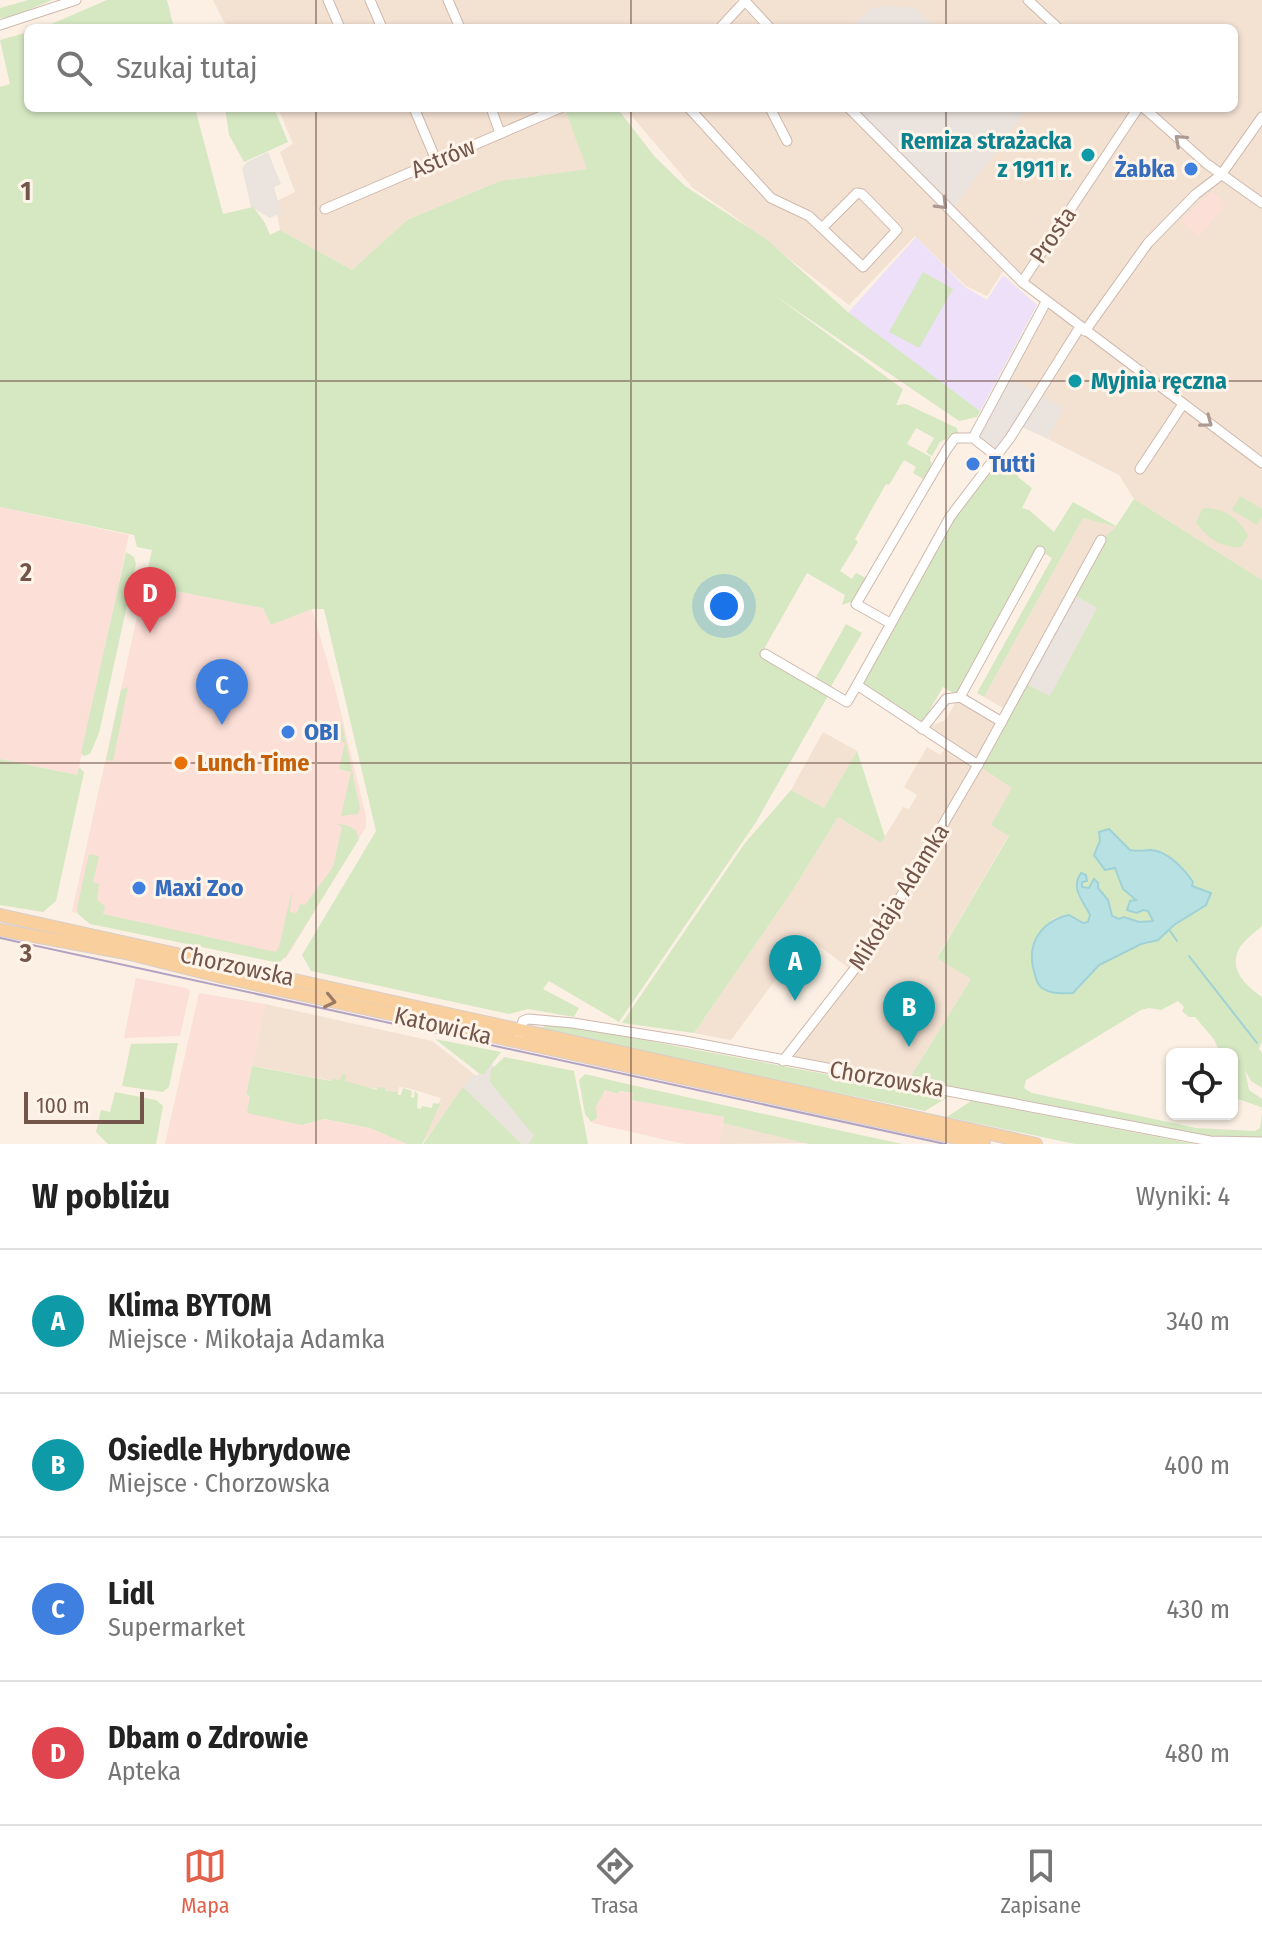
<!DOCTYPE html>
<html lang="pl">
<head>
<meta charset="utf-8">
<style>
  :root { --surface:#fff; --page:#f6f6f6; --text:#222; --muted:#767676; --line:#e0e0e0; --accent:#e2614b }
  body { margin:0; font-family:"Fira Sans Condensed",sans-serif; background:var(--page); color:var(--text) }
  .controls { position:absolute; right:24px; bottom:24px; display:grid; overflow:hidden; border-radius:12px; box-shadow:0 2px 6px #0004 }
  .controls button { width:72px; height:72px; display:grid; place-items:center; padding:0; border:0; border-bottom:2px solid var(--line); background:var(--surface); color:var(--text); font:40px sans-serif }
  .scale { position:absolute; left:24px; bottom:20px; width:120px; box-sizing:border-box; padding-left:8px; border:4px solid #73554a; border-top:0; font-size:22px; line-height:28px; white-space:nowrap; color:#73554a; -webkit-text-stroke:6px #fff4e9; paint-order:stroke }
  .you { position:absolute; left:724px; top:606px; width:28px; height:28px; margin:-20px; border:6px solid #fff; border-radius:50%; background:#1a73e8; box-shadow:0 0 0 12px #1a73e833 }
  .badge { display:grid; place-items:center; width:52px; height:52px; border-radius:50%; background:var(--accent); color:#fff; font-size:26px; font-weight:700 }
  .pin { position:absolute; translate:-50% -66px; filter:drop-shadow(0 2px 4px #0008) }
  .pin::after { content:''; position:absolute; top:42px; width:28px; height:24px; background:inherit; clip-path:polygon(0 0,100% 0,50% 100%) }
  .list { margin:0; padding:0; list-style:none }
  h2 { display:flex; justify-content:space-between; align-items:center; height:104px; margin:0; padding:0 32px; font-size:34px }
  h2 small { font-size:26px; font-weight:400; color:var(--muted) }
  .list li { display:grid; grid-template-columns:52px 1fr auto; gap:24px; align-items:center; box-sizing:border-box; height:144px; padding:0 32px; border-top:2px solid var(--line) }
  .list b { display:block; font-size:30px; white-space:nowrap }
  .list p { margin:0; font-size:26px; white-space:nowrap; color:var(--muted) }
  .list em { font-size:26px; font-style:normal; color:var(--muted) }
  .icon { flex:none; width:44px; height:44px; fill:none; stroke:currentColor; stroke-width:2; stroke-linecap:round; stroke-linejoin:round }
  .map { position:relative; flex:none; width:1262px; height:1144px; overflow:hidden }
  .search { position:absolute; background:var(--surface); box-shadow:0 2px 6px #0004; left:24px; right:24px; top:24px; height:88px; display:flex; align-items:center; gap:20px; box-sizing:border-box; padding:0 28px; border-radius:12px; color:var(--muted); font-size:30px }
  .sheet { height:680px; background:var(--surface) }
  nav { display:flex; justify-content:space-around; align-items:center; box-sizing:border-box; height:112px; border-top:2px solid var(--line); background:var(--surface); font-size:22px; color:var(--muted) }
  nav a { display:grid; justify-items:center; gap:4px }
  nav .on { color:var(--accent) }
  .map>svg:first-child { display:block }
  .residential { fill:#f3e1d2 }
  .commercial { fill:#fcdfd7 }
  .industrial { fill:#ebe3de }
  .education { fill:#ede0f8 }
  .green { fill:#d5e8c2; fill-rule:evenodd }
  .water { fill:#b8e1e4; stroke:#9fd2d6; stroke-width:2 }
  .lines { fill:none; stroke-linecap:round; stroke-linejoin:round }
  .stream { stroke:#9fd2d6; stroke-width:2 }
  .minor-casing { stroke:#cfb9ad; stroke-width:11 }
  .major-casing { stroke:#d8cfcc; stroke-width:14 }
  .minor { stroke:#fff; stroke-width:9 }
  .major { stroke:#f9cf9d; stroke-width:12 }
  .tram { stroke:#b2a2c4; stroke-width:2 }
  .oneway { stroke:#ab9992 }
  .oneway2 { stroke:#9b7a63 }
  .grid { fill:none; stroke:#73554a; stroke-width:2; stroke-opacity:0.55 }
  .culture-dot { fill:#0f9aa8; stroke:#fff4e9; stroke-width:3 }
  .shop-dot { fill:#3f7fe0; stroke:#fff4e9; stroke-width:3 }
  .food-dot { fill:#e8710a; stroke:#fff4e9; stroke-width:3 }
  .labels { text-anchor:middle; stroke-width:6; stroke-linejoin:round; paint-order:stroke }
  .culture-label { font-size:24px; font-weight:bold; fill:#0d838f; stroke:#fff4e9; text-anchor:end }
  .street-label { font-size:24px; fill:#73554a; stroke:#fff4e9 }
  .shop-label { font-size:24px; font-weight:bold; fill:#366cbe; stroke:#fff4e9; text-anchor:start }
  .food-label { font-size:24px; font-weight:bold; fill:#c56008; stroke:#fff4e9; text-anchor:start }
  .grid-label { font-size:26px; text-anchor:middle; font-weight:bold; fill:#73554a; stroke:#fff4e9; stroke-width:6; stroke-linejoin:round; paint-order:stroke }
</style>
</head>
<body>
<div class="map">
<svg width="1262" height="1144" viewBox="0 0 1262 1144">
  <rect width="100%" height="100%" fill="#fbf0e3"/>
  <g class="residential">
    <path d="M213 0H735L763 28H227Z"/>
    <path d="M744 0H1262V580L1134 499 1119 475 1048 439 1062 407 1004 377 1046 302 951 212 1025 111 1023 108H1234V28H936L915 8H871L850 28H770Z"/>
    <path d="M278 108H589L566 112 588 169 500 181 407 220 352 270 280 230 275 202 295 192 280 152 293 144Z"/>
    <path d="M625 108H842L1003 271 987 296 966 286 915 236 849 305 731 214 693 188Z"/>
    <path d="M1083 518 1116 527 1072 594 1008 711 984 697Z"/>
    <path d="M959 696 1002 722 1012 788 1009 835 937 957 971 979 908 1081 783 1061 853 971 807 937 731 1040 694 1033 791 893 838 817 881 843 903 807 909 809 917 795 904 787 927 747 940 755 948 746 922 729 946 720Z"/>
    <path d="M823 732 857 751 824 808 791 790Z"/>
    <path d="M265 1004 432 1041 474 1074 422 1144 441 1098 408 1088 399 1087 398 1092H393L252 1066Z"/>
    <path d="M723 1123 809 1143 719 1144Z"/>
  </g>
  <g class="commercial">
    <path d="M1212 191 1226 204 1199 237 1181 221Z"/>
    <path d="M0 507 129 535 77 775 0 759Z"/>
    <path d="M144 585 263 608 271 625 312 609 335 688 366 817V827L286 958 72 912Z"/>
    <path d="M136 978 186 988 190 991 180 1036 124 1038Z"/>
    <path d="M199 993 265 1004 246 1095 304 1125 323 1119 370 1128 407 1144H165Z"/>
    <path d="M605 1090 617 1094 618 1091 634 1093 632 1100 724 1117 719 1144H684L592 1123 596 1107Z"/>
  </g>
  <g class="industrial">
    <path d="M886 6 915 8 936 28H850L871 8Z"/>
    <path d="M849 108H1023L1026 111 951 212Z"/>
    <path d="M268 152 281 184 274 187 281 213 270 218 251 207 242 168 247 162Z"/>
    <path d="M1004 377 1039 393 1063 408 1048 439 1018 425 996 456 973 438Z"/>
    <path d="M1072 594 1097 608 1050 697 1024 683Z"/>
    <path d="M492 1064 534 1137 528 1144H522L463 1087 474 1074 476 1076Z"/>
  </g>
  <path class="education" d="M916 237 965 287 987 300 1003 275 1037 305 980 411 848 313Z"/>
  <g class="green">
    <path d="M28 0H52L12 17 0 18V8Z"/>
    <path d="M107 0H167L174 28H42Z"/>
    <path d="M28 32V108H195L223 214 253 207 265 223 270 235 280 230 352 270 407 220 500 181 587 169 566 112 575 108H617L655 157 685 186 766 239 849 313 980 411 977 417 959 421 774 295 903 389 896 405 906 404 957 428 958 433 940 442 932 456 926 452 934 438 916 428 907 444 931 457 930 460 932 464 923 479 913 473 916 467 904 460 889 485 886 484 855 539 858 542 840 571 852 579 856 573 866 578 853 601 842 605 845 595 807 573 760 656 829 694 756 822 619 1022 549 981 543 989 579 1008 574 1017 528 1009 509 1014 311 971 302 955 376 831 324 609H312L271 625 263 608 144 585 152 550 137 547 134 535 0 507V87L10 84 0 40Z"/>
    <path d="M225 108H274L288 142 244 162 229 135Z"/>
    <path d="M923 272 953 289 919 348 889 332Z"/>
    <path d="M996 456 1018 472V477L1032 488 1022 508 1029 510 1054 532 1073 502 1116 526 1134 499 1262 580V926C1255 932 1243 941 1239 949 1228 970 1247 986 1262 997V1041L1259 1049 1262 1053V1088L1251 1081 1245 1070 1249 1090 1262 1099V1110L1261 1107 1238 1099 1232 1093V1054H1221L1213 1038 1195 1017H1189L1182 1011 1184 1007 1178 1001 1161 1010 1149 1008 1141 1010 1026 1080 1024 1088 1032 1093 1196 1128 1255 1131 1260 1128 1262 1114V1142L1210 1141 908 1081 971 979 937 958 1009 836 991 825 1012 788 978 765 1024 683 1050 696 1097 608 1072 594 1101 540 1116 527 1083 518 984 697 977 693 1052 558 1040 551 960 697 943 687 930 709 922 729 857 685 950 517ZM1109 829 1130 850C1138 852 1143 850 1150 850 1168 851 1183 869 1193 882L1192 886 1204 890 1199 909 1148 944H1141L1099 965 1073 993C1068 993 1059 995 1054 993 1023 983 1030 936 1052 920 1056 917 1063 916 1069 915L1083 923 1088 922 1090 915 1077 894 1078 877 1086 881H1082L1081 887 1089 888 1094 880 1112 916 1119 920 1124 917 1139 922 1153 921 1148 911 1127 910 1130 901H1136L1115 868 1097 858 1100 841 1099 835 1102 830Z"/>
    <path d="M1240 496 1262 509V517L1257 525 1232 510Z"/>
    <path d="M1203 508C1224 508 1239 518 1248 536L1241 547C1221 548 1207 538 1196 522Z"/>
    <path d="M126 552 134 557 136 564 99 733 90 754 84 756 81 753Z"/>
    <path d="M846 624 862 633 830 688 815 679Z"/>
    <path d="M128 687 113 761 106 760 121 690Z"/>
    <path d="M339 723 342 724 360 808 358 814 341 816 351 772 339 769 345 743 335 740Z"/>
    <path d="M857 751 885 837 881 843 838 817 791 893 694 1033 622 1023 745 843 791 790 824 808Z"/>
    <path d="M0 759 77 775 79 767 84 772 56 901 43 912 0 905Z"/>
    <path d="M337 824 346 825 356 830 359 839 287 955 279 963 90 924 78 914 77 908 89 854 99 856 93 882 99 884 97 900 105 906 103 914 276 952 279 947 292 890 290 912 297 913 300 904 305 905 333 867 342 827Z"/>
    <path d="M548 1025 579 1028 948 1097 925 1111 537 1030Z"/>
    <path d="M435 1039 501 1052 484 1074H480Z"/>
    <path d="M178 1043 169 1087 163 1092 122 1086 131 1044Z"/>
    <path d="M504 1057 574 1071 588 1144H528L534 1136 490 1082 491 1070Z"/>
    <path d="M252 1066 331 1081 332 1079 340 1080 342 1074 346 1075 345 1081 377 1090 378 1087 385 1088V1091L398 1092V1095H401L403 1088 412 1091 411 1097 414 1098 415 1091 418 1094 417 1108 421 1109 422 1106 432 1108 433 1103 440 1104 422 1144H407L370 1128 324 1119 302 1125 247 1113 250 1096 246 1095Z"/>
    <path d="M585 1074 627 1084 902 1144H809L723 1123 724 1117 632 1100 633 1093 619 1091 618 1094 605 1090 596 1107 597 1118 591 1122 585 1114 579 1080Z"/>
    <path d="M463 1087 522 1144H423Z"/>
    <path d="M115 1092 156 1100 163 1106 156 1144H108L96 1132 101 1110 110 1112Z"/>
    <path d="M971 1101 1194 1144H1075L947 1117Z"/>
  </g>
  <path class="water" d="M1109 829 1130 850C1138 852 1143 850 1151 850 1168 851 1184 869 1193 882L1192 886 1211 893 1206 905 1174 925 1158 940 1141 944 1099 965 1073 993C1062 993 1052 995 1042 988 1036 983 1036 978 1034 971 1026 943 1042 921 1069 915L1083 923 1088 922 1090 915C1083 900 1070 889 1081 873L1086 875 1087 881 1082 882V887L1089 888 1094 879 1098 883V888L1108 900 1112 916 1119 919 1124 917 1139 922 1153 921 1148 911 1143 910 1137 913 1127 910 1130 901 1136 900 1123 889 1115 868 1105 870 1094 855 1100 841 1099 832Z"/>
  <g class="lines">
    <g class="stream">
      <path d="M1170 931 1177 941"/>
      <path d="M1189 956 1257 1043"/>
    </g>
    <defs>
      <g id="minor">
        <path d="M328 0 340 28"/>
        <path d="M370 0 382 28"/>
        <path d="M448 0 460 28"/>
        <path d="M744 0 770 28"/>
        <path d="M1028 0 1058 28"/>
        <path d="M0 25 76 0"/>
        <path d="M720 28 745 1"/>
        <path d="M414 108 436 160"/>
        <path d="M491 108 500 133"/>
        <path d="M689 108 771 198 809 216 863 267 897 230 862 194 857 193 822 228"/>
        <path d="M770 108 787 141"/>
        <path d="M849 108 1022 282 1262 463"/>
        <path d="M1144 108 1207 164 1262 203"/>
        <path d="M325 209 560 108"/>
        <path d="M1022 282 1138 108"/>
        <path d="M1085 331 1148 243 1196 194 1221 175 1262 117"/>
        <path d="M973 438 1046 302"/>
        <path d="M1140 469 1183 404"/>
        <path d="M890 623 856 604 947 449 955 438H973L996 456"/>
        <path d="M765 654 847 702 857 685"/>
        <path d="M960 697 1040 551"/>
        <path d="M922 729 946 699 960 697 1002 722"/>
        <path d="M978 765 1101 540"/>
        <path d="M519 1034 523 1021 528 1019 573 1023 685 1041 1210 1141 1262 1142"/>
        <path d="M783 1061 853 971 884 925 978 765 857 685 950 517 1010 438 1080 327"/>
      </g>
      <g id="major">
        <path d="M0 915 1036 1144"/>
        <path d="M0 930 126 953 222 977 984 1144"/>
      </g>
    </defs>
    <use href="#minor" class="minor-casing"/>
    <use href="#major" class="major-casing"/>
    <use href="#minor" class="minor"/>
    <use href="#major" class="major"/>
    <path class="tram" d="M0 938 945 1144"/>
  </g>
  <defs><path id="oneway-chevron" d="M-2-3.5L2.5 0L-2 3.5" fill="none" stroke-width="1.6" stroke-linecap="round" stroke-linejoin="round" transform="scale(2)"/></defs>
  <g class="oneway">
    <use href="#oneway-chevron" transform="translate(1180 140) rotate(-138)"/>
    <use href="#oneway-chevron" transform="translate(942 204) rotate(45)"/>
    <use href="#oneway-chevron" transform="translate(1207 422) rotate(37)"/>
  </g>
  <use class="oneway2" href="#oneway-chevron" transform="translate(330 1001) rotate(12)"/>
  <path class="grid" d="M316 0V28M631 0V28M946 0V28M316 108V1144M631 108V1144M946 108V1144M0 381H1262M0 763H1262"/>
  <g class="culture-dot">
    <circle cx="1088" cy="155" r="8"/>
    <circle cx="1075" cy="381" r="8"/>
  </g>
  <g class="shop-dot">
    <circle cx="1191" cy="169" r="8"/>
    <circle cx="973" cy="464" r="8"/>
    <circle cx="288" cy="732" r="8"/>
    <circle cx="139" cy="888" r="8"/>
  </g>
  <circle class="food-dot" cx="181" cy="763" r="8"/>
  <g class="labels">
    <g class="culture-label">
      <text x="1072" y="149">Remiza strażacka<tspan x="1072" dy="28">z 1911 r.</tspan></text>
      <text x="1091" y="389" text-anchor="start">Myjnia ręczna</text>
    </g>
    <g class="street-label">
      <text transform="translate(443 158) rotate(-23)" y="8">Astrów</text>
      <text transform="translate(1053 235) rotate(-56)" y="8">Prosta</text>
      <text transform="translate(899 897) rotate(-58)" y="8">Mikołaja Adamka</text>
      <text transform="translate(237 966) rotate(12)" y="8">Chorzowska</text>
      <text transform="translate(443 1026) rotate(13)" y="8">Katowicka</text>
      <text transform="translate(887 1079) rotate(10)" y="8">Chorzowska</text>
    </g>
    <g class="shop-label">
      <text x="1175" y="177" text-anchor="end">Żabka</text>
      <text x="989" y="472">Tutti</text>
      <text x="304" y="740">OBI</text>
      <text x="155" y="896">Maxi Zoo</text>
    </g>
    <g class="food-label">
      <text x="197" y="771">Lunch Time</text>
    </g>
  </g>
  <g class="grid-label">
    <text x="26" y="200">1</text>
    <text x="26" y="581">2</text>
    <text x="26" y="962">3</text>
  </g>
</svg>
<div class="controls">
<button><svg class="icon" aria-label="locate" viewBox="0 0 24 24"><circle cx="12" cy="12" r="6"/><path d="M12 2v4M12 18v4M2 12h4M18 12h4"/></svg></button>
</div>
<div class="scale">100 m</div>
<div class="you"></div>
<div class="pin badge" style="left:795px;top:1001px;background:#0f9aa8">A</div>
<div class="pin badge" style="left:909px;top:1047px;background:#0f9aa8">B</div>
<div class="pin badge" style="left:222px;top:725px;background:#3f7fe0">C</div>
<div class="pin badge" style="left:150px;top:633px;background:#e0444e">D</div>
<div class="search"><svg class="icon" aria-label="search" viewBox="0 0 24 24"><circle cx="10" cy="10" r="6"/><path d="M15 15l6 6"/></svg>Szukaj tutaj</div>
</div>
<section class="sheet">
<h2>W pobliżu<small>Wyniki: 4</small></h2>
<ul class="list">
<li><span class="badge" style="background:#0f9aa8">A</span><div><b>Klima BYTOM</b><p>Miejsce · Mikołaja Adamka</p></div><em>340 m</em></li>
<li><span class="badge" style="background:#0f9aa8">B</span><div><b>Osiedle Hybrydowe</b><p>Miejsce · Chorzowska</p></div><em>400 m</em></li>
<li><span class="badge" style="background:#3f7fe0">C</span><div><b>Lidl</b><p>Supermarket</p></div><em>430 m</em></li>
<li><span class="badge" style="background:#e0444e">D</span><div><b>Dbam o Zdrowie</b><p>Apteka</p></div><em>480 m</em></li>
</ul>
</section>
<nav>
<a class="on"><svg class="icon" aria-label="map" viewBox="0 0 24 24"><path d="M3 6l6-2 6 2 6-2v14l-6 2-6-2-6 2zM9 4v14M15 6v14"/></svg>Mapa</a>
<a><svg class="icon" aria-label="directions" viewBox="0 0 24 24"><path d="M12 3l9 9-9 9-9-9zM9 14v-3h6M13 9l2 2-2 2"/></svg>Trasa</a>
<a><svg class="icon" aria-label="saved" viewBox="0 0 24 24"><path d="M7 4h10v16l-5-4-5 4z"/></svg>Zapisane</a>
</nav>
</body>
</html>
